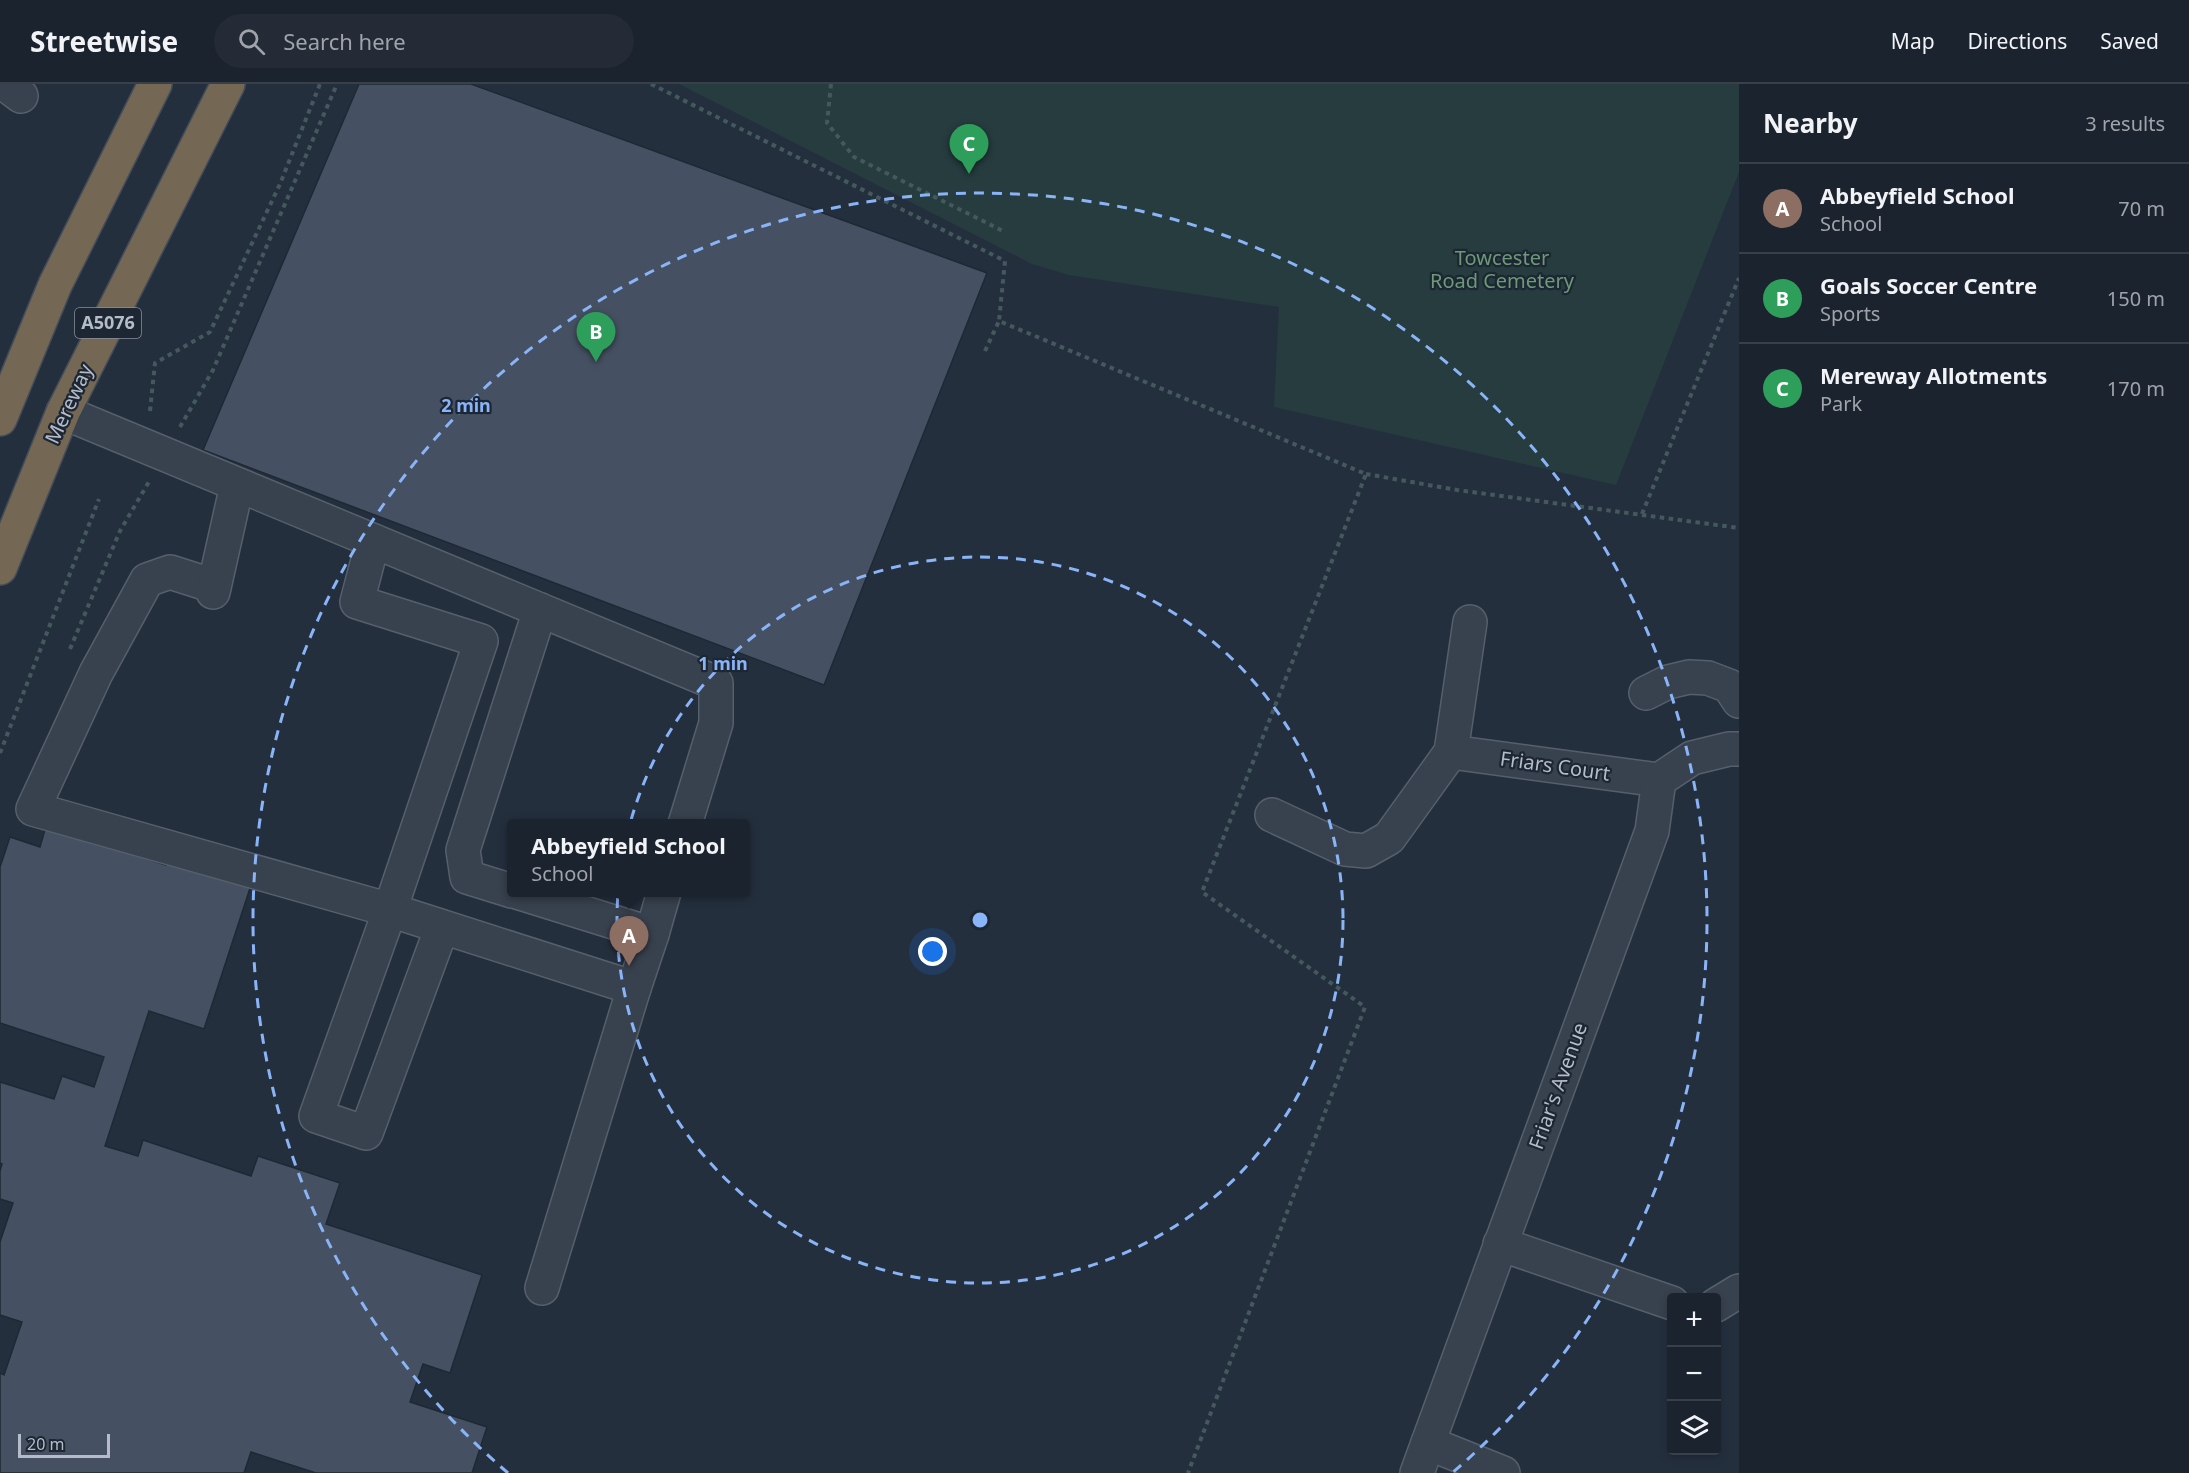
<!DOCTYPE html>
<html lang="en">
<head>
<meta charset="utf-8">
<style>
  :root { --surface:#1b232e; --page:#242b36; --text:#f1f3f6; --muted:#a0a4aa; --line:#39404a; --accent:#2563eb }
  body { margin:0; font-family:"Noto Sans",sans-serif; background:var(--page); color:var(--text) }
  .controls { position:absolute; right:18px; bottom:18px; display:grid; overflow:hidden; border-radius:6px; box-shadow:0 3px 9px #0003 }
  .controls button { width:54px; height:54px; display:grid; place-items:center; padding:0; border:0; border-bottom:2px solid var(--line); background:var(--surface); color:var(--text); font:30px sans-serif }
  .scale { position:absolute; left:18px; bottom:15px; width:92px; box-sizing:border-box; padding-left:6px; border:3px solid #b4bcc9; border-top:0; font-size:16px; line-height:21px; white-space:nowrap; color:#b4bcc9; -webkit-text-stroke:4px #1d2633; paint-order:stroke }
  .you { position:absolute; left:933px; top:868px; width:21px; height:21px; margin:-15px; border:4px solid #fff; border-radius:50%; background:#1a73e8; box-shadow:0 0 0 9px #1a73e833 }
  .badge { display:grid; place-items:center; width:39px; height:39px; border-radius:50%; background:var(--accent); color:#fff; font-size:20px; font-weight:700 }
  .pin { position:absolute; translate:-50% -50px; filter:drop-shadow(0 2px 3px #0008) }
  .pin::after { content:''; position:absolute; top:32px; width:21px; height:18px; background:inherit; clip-path:polygon(0 0,100% 0,50% 100%) }
  .popup { position:absolute; left:507px; top:735px; width:243px; height:78px; box-sizing:border-box; display:grid; place-content:center; border-radius:6px; background:var(--surface); filter:drop-shadow(0 2px 4px #0005); font-size:20px; white-space:nowrap; color:var(--muted) }
  .popup b { font-size:22px; color:var(--text) }
  .popup::after { content:''; position:absolute; left:50%; top:100%; margin-left:-12px; border:12px solid transparent; border-top-color:var(--surface) }
  .list { margin:0; padding:0; list-style:none }
  h2 { display:flex; justify-content:space-between; align-items:center; height:78px; margin:0; padding:0 24px; font-size:26px }
  h2 small { font-size:20px; font-weight:400; color:var(--muted) }
  .list li { display:grid; grid-template-columns:39px 1fr auto; gap:18px; align-items:center; box-sizing:border-box; height:90px; padding:0 24px; border-top:2px solid var(--line) }
  .list b { display:block; font-size:22px; white-space:nowrap }
  .list p { margin:0; font-size:20px; white-space:nowrap; color:var(--muted) }
  .list em { font-size:20px; font-style:normal; color:var(--muted) }
  .icon { flex:none; width:33px; height:33px; fill:none; stroke:currentColor; stroke-width:2; stroke-linecap:round; stroke-linejoin:round }
  .map { position:relative; flex:none; width:1739px; height:1389px; overflow:hidden }
  header { display:flex; align-items:center; gap:36px; box-sizing:border-box; height:84px; padding:0 30px; background:var(--surface); border-bottom:2px solid var(--line) }
  header strong { font-size:28px }
  nav { display:flex; gap:33px; margin-inline-start:auto; font-size:21px }
  .search { width:420px; height:54px; background:var(--page); display:flex; align-items:center; gap:15px; box-sizing:border-box; padding:0 21px; border-radius:33px; color:var(--muted); font-size:22px }
  main { display:flex }
  aside { flex:1; background:var(--surface) }
  .map>svg:first-child { display:block }
  .green { fill:#263c3f }
  .building { fill:#455162; stroke:#1f2835; stroke-width:1.5 }
  .lines { fill:none; stroke-linecap:round; stroke-linejoin:round }
  .minor-casing { stroke:#565f6c; stroke-width:36 }
  .highway-casing { stroke:#434c59; stroke-width:36 }
  .path { stroke:#44595c; stroke-width:4; stroke-dasharray:4.5 4.5; stroke-linecap:butt }
  .minor { stroke:#38414e; stroke-width:33 }
  .highway { stroke:#746855; stroke-width:33 }
  .ring { fill:none; stroke:#8ab4f8; stroke-width:3; stroke-dasharray:10 8 }
  .labels { text-anchor:middle; stroke-width:4.5; stroke-linejoin:round; paint-order:stroke }
  .shield { fill:#1d2633; stroke:#878f9c; stroke-width:1.5 }
  .shield-label { font-size:18px; font-weight:bold; fill:#b4bcc9 }
  .park-label { font-size:20px; fill:#6b9a76; stroke:#1d2633 }
  .street-label { font-size:20px; fill:#b4bcc9; stroke:#1d2633 }
  .centre { fill:#8ab4f8; stroke:#1d2633; stroke-width:3 }
  .ring-label { font-size:18px; text-anchor:middle; font-weight:bold; fill:#8ab4f8; stroke:#1d2633; stroke-width:4.5; stroke-linejoin:round; paint-order:stroke }
</style>
</head>
<body>
<header>
<strong>Streetwise</strong>
<div class="search"><svg class="icon" aria-label="search" viewBox="0 0 24 24"><circle cx="10" cy="10" r="6"/><path d="M15 15l6 6"/></svg>Search here</div>
<nav><a>Map</a><a>Directions</a><a>Saved</a></nav>
</header>
<main>
<div class="map">
<svg width="1739" height="1389" viewBox="0 0 1739 1389">
  <rect width="100%" height="100%" fill="#242f3e"/>
  <path class="green" d="M679 0H1739V88L1616 401 1274 323 1279 223 1069 191 1032 180Z"/>
  <g class="building">
    <path d="M359 0H471L987 189 824 601 203 366Z"/>
    <path d="M46 742 166 781 170 772 254 792 204 945 149 927 105 1062 138 1072 143 1056 251 1092 258 1072 340 1099 326 1140 482 1191 450 1289 423 1280 410 1318 487 1343 472 1389H316L251 1368 244 1389H0V1289L4 1291 22 1238 0 1231V1158L13 1119 0 1115V1087L2 1080 0 1079V998L54 1015 62 992 94 1003 104 973 0 939V783L10 753 40 763Z"/>
  </g>
  <g class="lines">
    <defs>
      <g id="minor">
        <path d="M5 0 21 12"/>
        <path d="M63 328 716 599V639L685 740"/>
        <path d="M373 457 357 518 481 557 390 826 634 904 652 850"/>
        <path d="M214 502 170 488 147 496 96 589 33 725 390 826 316 1032 366 1049 442 843"/>
        <path d="M213 508 237 401"/>
        <path d="M1470 538 1451 668 1659 696"/>
        <path d="M1646 609 1668 598 1689 593 1708 594 1729 602 1739 617"/>
        <path d="M1272 731 1345 765 1366 767 1389 754 1451 668"/>
        <path d="M512 807 467 793 463 766 540 526"/>
        <path d="M517 808 652 850 664 808"/>
        <path d="M1500 1160 1672 1219"/>
        <path d="M542 1204 634 904"/>
        <path d="M1716 1221 1739 1207"/>
        <path d="M1428 1359 1503 1389"/>
        <path d="M1417 1389 1652 747 1659 696 1692 674 1729 665H1739"/>
      </g>
      <g id="highway">
        <path d="M0 335 55 201 155 0"/>
        <path d="M0 484 63 328 228 0"/>
      </g>
    </defs>
    <use href="#minor" class="minor-casing"/>
    <use href="#highway" class="highway-casing"/>
    <g class="path">
      <path d="M651 0 1005 177 999 237 1366 390 1202 808 1365 923 1188 1389"/>
      <path d="M831 0 827 39 854 73 1003 147"/>
      <path d="M985 267 999 237"/>
      <path d="M150 327 155 279 210 248 280 100 320 0"/>
      <path d="M180 343 213 286 337 0"/>
      <path d="M1366 390 1457 406 1739 444"/>
      <path d="M1642 430 1739 194"/>
      <path d="M70 565 120 447 150 396"/>
      <path d="M0 669 99 415"/>
    </g>
    <use href="#minor" class="minor"/>
    <use href="#highway" class="highway"/>
  </g>
  <g class="ring">
    <circle cx="980" cy="836" r="363"/>
    <path d="M508 1389A727 727 0 1 1 1452 1389"/>
  </g>
  <g class="labels">
    <rect class="shield" x="75" y="224" width="66" height="30" rx="4.5"/>
    <g class="shield-label">
      <text x="108" y="245">A5076</text>
    </g>
    <g class="park-label">
      <text x="1502" y="181">Towcester<tspan x="1502" dy="23">Road Cemetery</tspan></text>
    </g>
    <g class="street-label">
      <text transform="translate(69 320) rotate(-65)" y="7">Mereway</text>
      <text transform="translate(1555 682) rotate(8)" y="7">Friars Court</text>
      <text transform="translate(1558 1002) rotate(-70)" y="7">Friar's Avenue</text>
    </g>
  </g>
  <circle cx="980" cy="836" r="9" class="centre"/>
  <g class="ring-label">
    <text x="466" y="328">2 min</text>
    <text x="723" y="586">1 min</text>
  </g>
</svg>
<div class="controls">
<button>+</button>
<button>−</button>
<button><svg class="icon" aria-label="layers" viewBox="0 0 24 24"><path d="M12 4l9 5-9 5-9-5zM3 14l9 5 9-5"/></svg></button>
</div>
<div class="scale">20 m</div>
<div class="you"></div>
<div class="pin badge" style="left:629px;top:882px;background:#8d6e63">A</div>
<div class="popup"><b>Abbeyfield School</b>School</div>
<div class="pin badge" style="left:596px;top:278px;background:#2e9e5b">B</div>
<div class="pin badge" style="left:969px;top:90px;background:#2e9e5b">C</div>
</div>
<aside>
<h2>Nearby<small>3 results</small></h2>
<ul class="list">
<li><span class="badge" style="background:#8d6e63">A</span><div><b>Abbeyfield School</b><p>School</p></div><em>70 m</em></li>
<li><span class="badge" style="background:#2e9e5b">B</span><div><b>Goals Soccer Centre</b><p>Sports</p></div><em>150 m</em></li>
<li><span class="badge" style="background:#2e9e5b">C</span><div><b>Mereway Allotments</b><p>Park</p></div><em>170 m</em></li>
</ul>
</aside>
</main>
</body>
</html>
